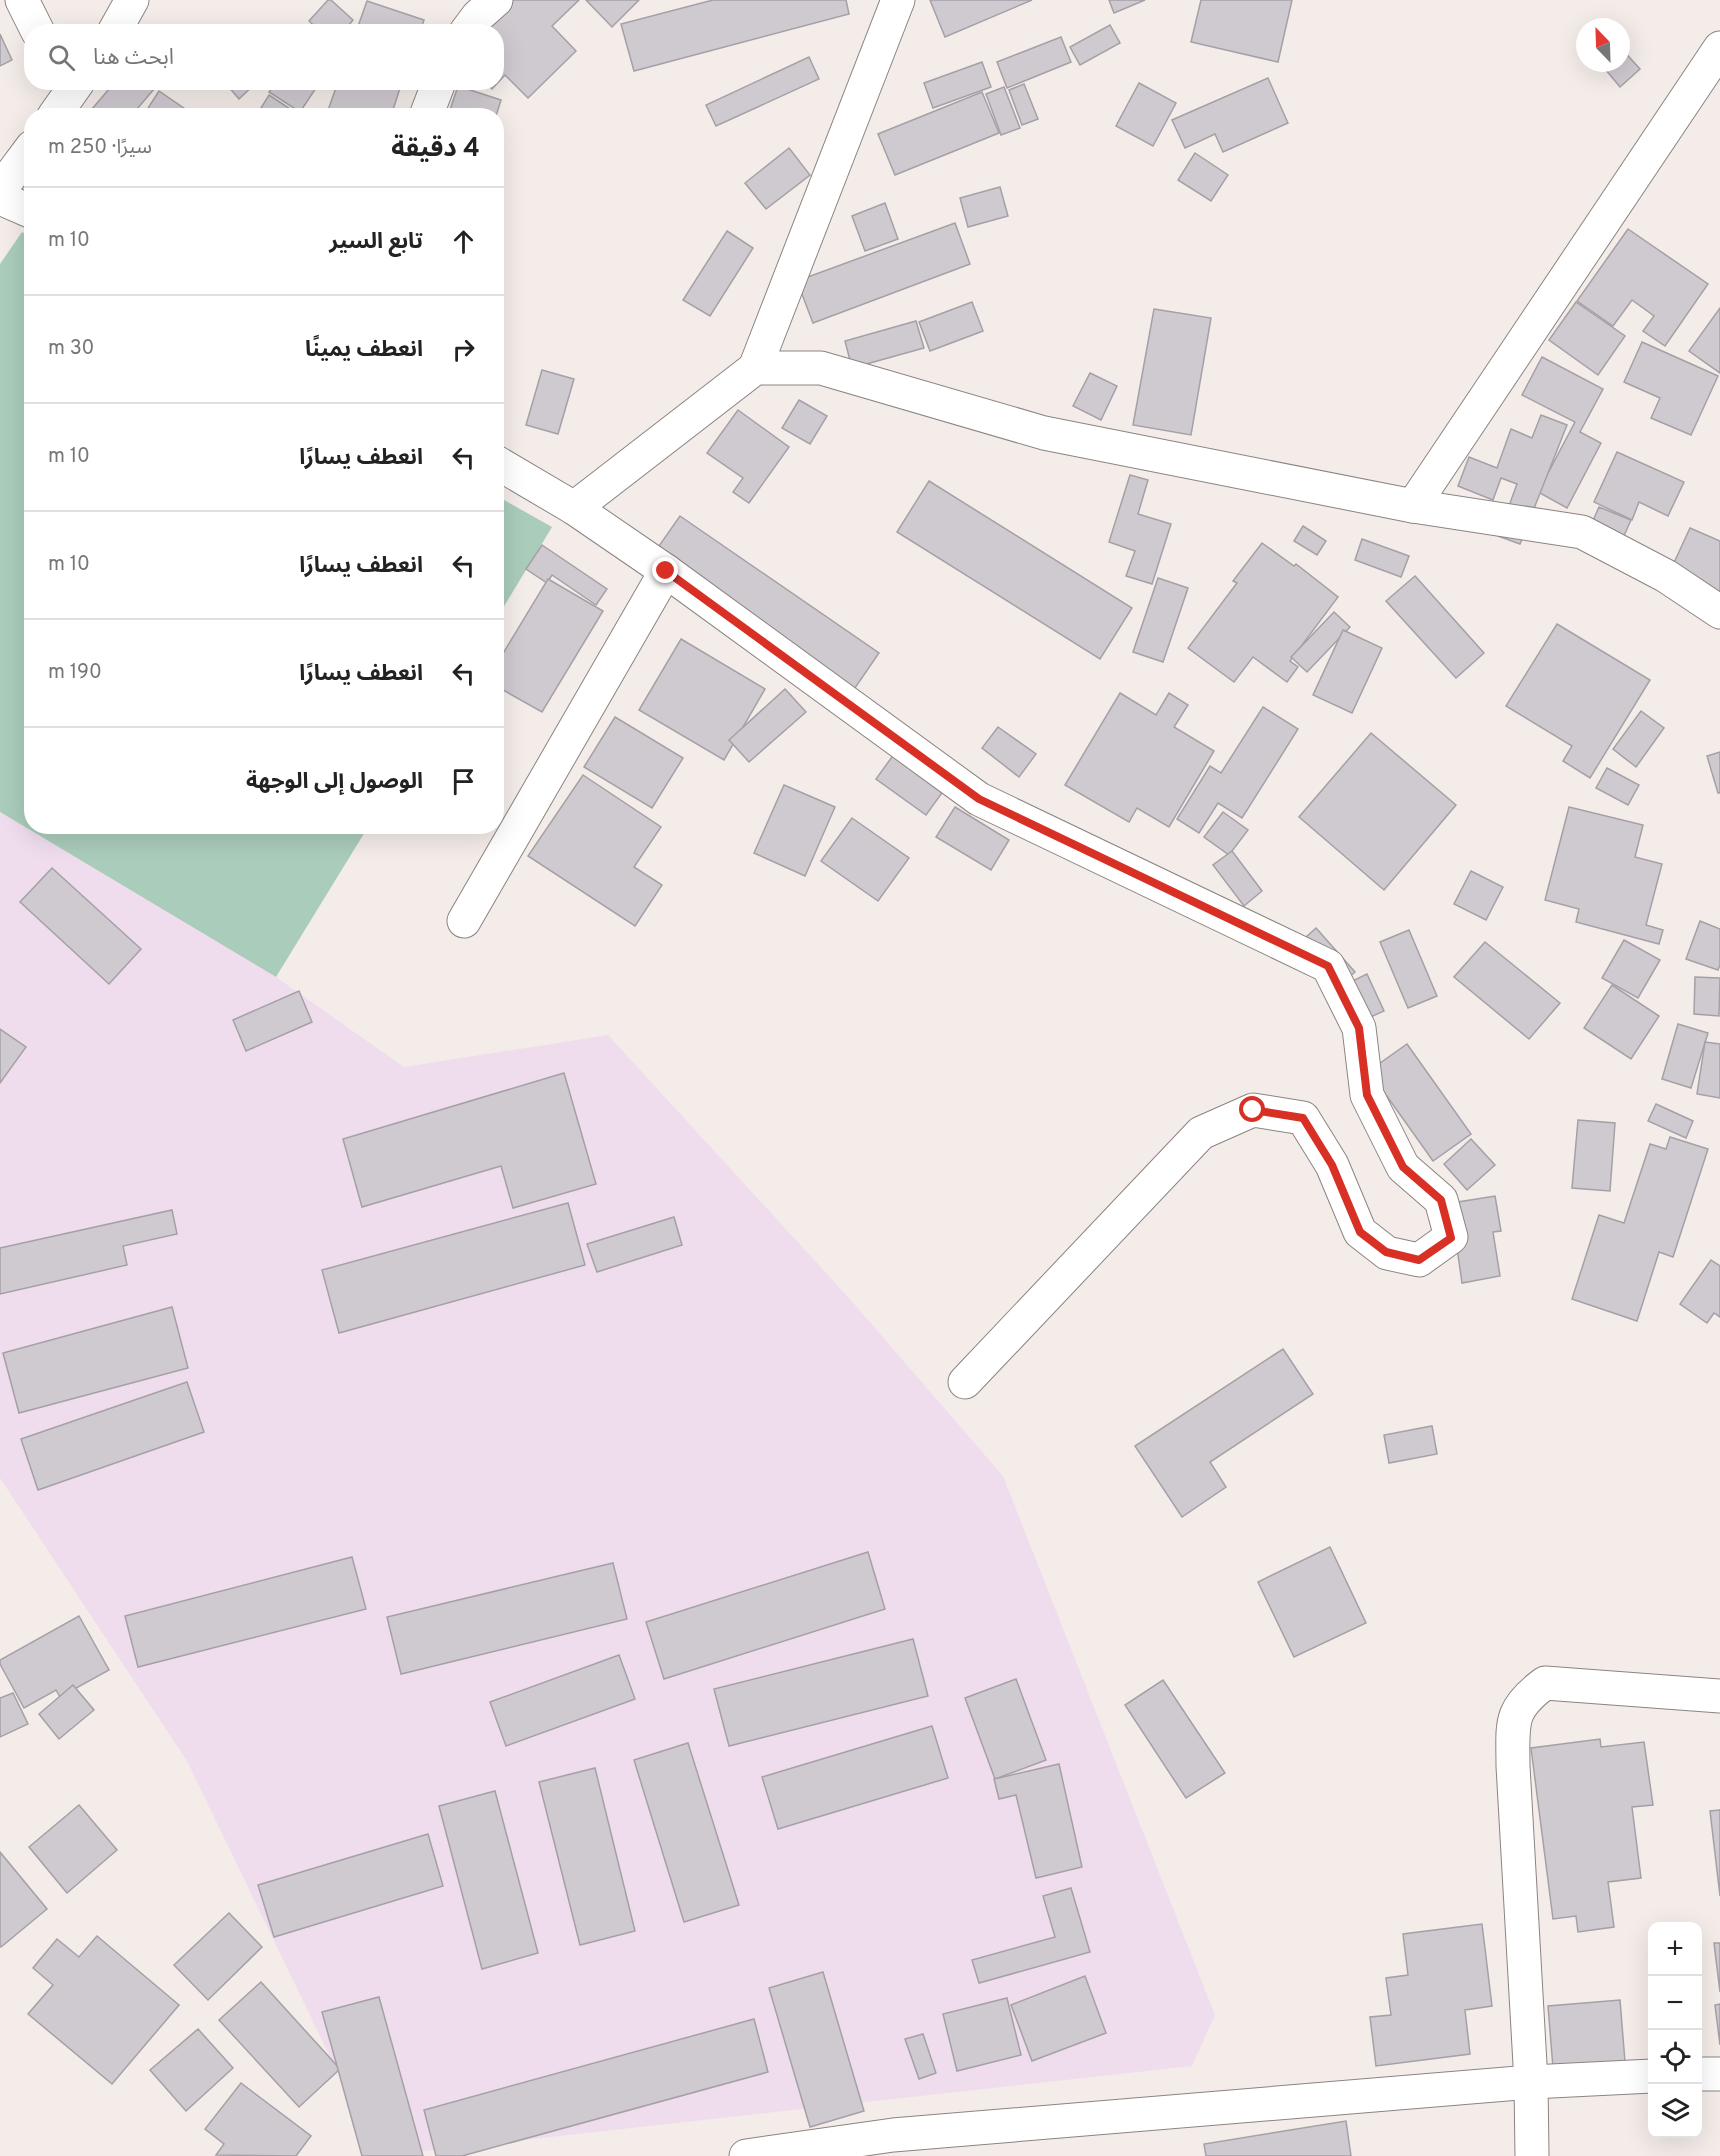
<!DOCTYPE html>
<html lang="ar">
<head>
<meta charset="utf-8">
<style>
  :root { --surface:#fff; --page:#f2f2f2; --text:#222; --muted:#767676; --line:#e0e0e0 }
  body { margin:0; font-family:Overpass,"Noto Sans Arabic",sans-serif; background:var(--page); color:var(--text); direction:rtl }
  .controls { position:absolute; right:18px; bottom:18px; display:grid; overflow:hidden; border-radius:12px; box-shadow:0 6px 24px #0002 }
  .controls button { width:54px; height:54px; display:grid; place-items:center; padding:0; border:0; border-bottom:2px solid var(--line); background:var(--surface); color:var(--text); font:30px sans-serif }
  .compass { position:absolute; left:1576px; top:18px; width:54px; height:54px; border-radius:50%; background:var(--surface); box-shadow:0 6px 24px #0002; rotate:337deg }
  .stop { position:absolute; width:18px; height:18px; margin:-14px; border:4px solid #d93025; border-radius:50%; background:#fff }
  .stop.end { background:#d93025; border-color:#fff; box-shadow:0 2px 6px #0008 }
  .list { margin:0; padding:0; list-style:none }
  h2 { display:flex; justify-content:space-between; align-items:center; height:78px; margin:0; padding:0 24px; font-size:26px }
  h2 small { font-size:20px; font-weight:400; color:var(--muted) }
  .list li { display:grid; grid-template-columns:39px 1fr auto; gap:18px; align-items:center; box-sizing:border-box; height:108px; padding:0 24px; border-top:2px solid var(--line) }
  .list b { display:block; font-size:22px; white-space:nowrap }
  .list em { font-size:20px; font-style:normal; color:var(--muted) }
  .icon { flex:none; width:33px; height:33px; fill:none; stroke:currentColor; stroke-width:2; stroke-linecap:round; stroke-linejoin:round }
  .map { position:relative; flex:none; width:1720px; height:2156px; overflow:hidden; direction:ltr }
  .search { position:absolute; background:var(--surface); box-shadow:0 6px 24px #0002; left:24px; top:24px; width:480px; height:66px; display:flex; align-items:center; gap:15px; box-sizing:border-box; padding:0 21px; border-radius:24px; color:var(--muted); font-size:22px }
  .panel { position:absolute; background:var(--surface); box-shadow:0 6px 24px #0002; left:24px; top:108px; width:480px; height:726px; border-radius:24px; direction:rtl }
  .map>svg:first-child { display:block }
  .education { fill:#efddee }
  .green { fill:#aaccba }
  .building { fill:#cfcad0; stroke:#a5a0a6; stroke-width:1.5 }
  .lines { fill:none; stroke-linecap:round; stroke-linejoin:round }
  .minor-casing { stroke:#8b8481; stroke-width:35 }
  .secondary-casing { stroke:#8b8481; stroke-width:35 }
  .minor { stroke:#fff; stroke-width:33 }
  .secondary { stroke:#fff; stroke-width:33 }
  .route { stroke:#d93025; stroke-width:8 }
</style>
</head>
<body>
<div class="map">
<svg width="1720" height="2156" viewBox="0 0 1720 2156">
  <rect width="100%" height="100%" fill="#f4ece9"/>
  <path class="education" d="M0 812 276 977 404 1067 608 1035 849 1298 1003 1476 1215 2015 1192 2066 378 2156 187 1761 0 1478Z"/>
  <g class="green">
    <path d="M22 232 32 237V826L368 827 276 977 0 812V264Z"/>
    <path d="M497 496 552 527 497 618Z"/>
  </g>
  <g class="building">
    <path d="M328 0H331L353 20 343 32H321L309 21Z"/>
    <path d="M513 0H579L552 26 576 51 528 98 505 75 492 89 485 82H496V32H481Z"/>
    <path d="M586 0H639L612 27Z"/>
    <path d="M713 0H846L849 14 634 71 621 24Z"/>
    <path d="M930 0H1032L945 37Z"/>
    <path d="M1109 0H1145L1114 13Z"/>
    <path d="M1201 0H1292L1278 62 1191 42Z"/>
    <path d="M367 1 424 20 420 32H356Z"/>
    <path d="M1110 25 1120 43 1080 65 1070 47Z"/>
    <path d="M0 34 12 60 0 66Z"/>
    <path d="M1061 37 1071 62 1007 88 997 62Z"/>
    <path d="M1621 48 1640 69 1620 87 1600 63H1621Z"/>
    <path d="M809 57 819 79 716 126 706 105Z"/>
    <path d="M982 62 991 87 933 108 924 83Z"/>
    <path d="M1268 78 1288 123 1223 152 1215 134 1185 148 1172 120Z"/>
    <path d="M115 82H160L131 116H86Z"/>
    <path d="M230 82H257L239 99 227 85Z"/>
    <path d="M276 82H320L300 112 269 92Z"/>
    <path d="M338 82H402L391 116H326Z"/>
    <path d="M1139 83 1176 103 1153 146 1116 126Z"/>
    <path d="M1024 84 1038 119 1022 125 1009 90Z"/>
    <path d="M458 86 501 100 496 116H448Z"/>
    <path d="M1004 87 1020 128 1001 135 986 94Z"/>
    <path d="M159 91 191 113 189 116H143Z"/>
    <path d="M982 92 999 133 895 175 878 134Z"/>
    <path d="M269 95 301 116H256Z"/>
    <path d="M789 148 810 175 766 209 745 183Z"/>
    <path d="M1195 153 1228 175 1211 201 1178 180Z"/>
    <path d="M1000 187 1008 216 968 227 960 198Z"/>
    <path d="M885 203 898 239 865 251 852 216Z"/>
    <path d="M955 223 970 264 813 323 797 281Z"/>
    <path d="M1628 229 1708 284 1665 346 1643 331 1654 316 1632 300 1613 326 1577 301Z"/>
    <path d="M727 231 753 248 710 316 683 300Z"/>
    <path d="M972 302 983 331 930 351 919 322Z"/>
    <path d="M1576 302 1625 336 1598 375 1549 340Z"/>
    <path d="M1720 308V373L1689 351Z"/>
    <path d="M1154 309 1211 318 1191 435 1133 425Z"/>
    <path d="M916 321 924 348 852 368 845 341Z"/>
    <path d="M1642 342 1718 376 1691 435 1651 418 1660 398 1624 382Z"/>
    <path d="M1542 357 1603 389 1580 432 1601 443 1567 508 1538 492 1575 422 1522 395Z"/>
    <path d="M542 370 574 379 558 434 526 425Z"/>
    <path d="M1090 373 1117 386 1101 420 1073 406Z"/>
    <path d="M799 400 827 416 810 444 782 428Z"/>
    <path d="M738 410 789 447 749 503 733 492 743 478 707 453Z"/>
    <path d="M1541 415 1567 425 1520 544 1498 536 1517 484 1501 478 1493 500 1458 486 1469 457 1497 468 1511 429 1532 438Z"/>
    <path d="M1617 452 1684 482 1668 516 1639 502 1632 520 1594 502Z"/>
    <path d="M1130 475 1148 480 1138 514 1171 524 1152 584 1126 576 1135 551 1109 542Z"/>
    <path d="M929 481 1132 608 1100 659 897 532Z"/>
    <path d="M1599 507 1631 520 1619 547 1587 534Z"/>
    <path d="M680 516 879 653 844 704 645 566Z"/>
    <path d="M1303 526 1326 541 1317 555 1294 541Z"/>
    <path d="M1690 528 1720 541V618L1661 591Z"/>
    <path d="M1362 539 1409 556 1401 577 1355 560Z"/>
    <path d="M1262 543 1294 566 1296 564 1338 597 1290 661 1298 667 1287 682 1253 657 1234 682 1188 648 1237 583 1233 581Z"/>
    <path d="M542 545 607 589 596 605 552 575 547 583 526 569Z"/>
    <path d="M1415 576 1484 653 1456 678 1386 601Z"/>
    <path d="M1158 578 1188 588 1163 662 1133 652Z"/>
    <path d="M548 579 603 611 542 712 496 686V665Z"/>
    <path d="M1334 612 1350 627 1307 672 1291 657Z"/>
    <path d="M1557 624 1650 680 1590 778 1563 761 1572 746 1506 706Z"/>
    <path d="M1343 630 1382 648 1352 713 1313 695Z"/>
    <path d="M681 639 765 689 724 760 639 710Z"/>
    <path d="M785 689 806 712 749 762 729 740Z"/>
    <path d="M1120 693 1156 715 1169 693 1188 705 1174 727 1214 751 1169 827 1137 808 1129 822 1065 785Z"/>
    <path d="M1263 707 1298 729 1242 818 1218 803 1199 833 1177 819 1210 766 1221 773Z"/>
    <path d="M1641 711 1664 728 1636 767 1613 749Z"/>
    <path d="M615 717 683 758 652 808 584 767Z"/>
    <path d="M998 727 1036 754 1019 777 982 748Z"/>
    <path d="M1371 733 1456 805 1384 890 1299 817Z"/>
    <path d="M897 750 947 786 926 815 876 779Z"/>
    <path d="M1720 752V793H1718L1707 756Z"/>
    <path d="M1607 768 1639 785 1628 805 1596 788Z"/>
    <path d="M583 775 661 827 634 867 662 885 635 926 528 856Z"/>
    <path d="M784 785 835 807 805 876 754 853Z"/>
    <path d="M955 807 1009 840 991 870 936 837Z"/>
    <path d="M1569 807 1643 825 1635 857 1662 864 1646 925 1663 930 1659 944 1576 922 1579 909 1545 900Z"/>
    <path d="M1223 812 1248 830 1229 855 1204 837Z"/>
    <path d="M852 818 909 858 878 901 821 861Z"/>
    <path d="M1232 851 1262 891 1244 906 1213 865Z"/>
    <path d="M52 868 141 949 109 984 20 902Z"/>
    <path d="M1471 871 1503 887 1486 920 1454 904Z"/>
    <path d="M1700 921 1720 929V965L1718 970 1686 959Z"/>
    <path d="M1316 928 1355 972 1334 990 1296 946Z"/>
    <path d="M1409 930 1437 996 1408 1008 1380 942Z"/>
    <path d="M1624 940 1660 960 1638 998 1602 978Z"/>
    <path d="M1485 942 1560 1003 1529 1039 1454 977Z"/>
    <path d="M1367 974 1384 1011 1353 1025 1336 989Z"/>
    <path d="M1695 977 1720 978 1719 1016 1694 1014Z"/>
    <path d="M1612 985 1659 1016 1631 1059 1584 1028Z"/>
    <path d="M299 991 312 1022 246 1051 233 1020Z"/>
    <path d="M1678 1024 1708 1033 1691 1088 1662 1079Z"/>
    <path d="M0 1029 26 1047 0 1083Z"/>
    <path d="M1705 1042 1720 1044V1098L1697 1094Z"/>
    <path d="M1407 1044 1471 1134 1433 1161 1369 1071Z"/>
    <path d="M564 1073 596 1184 513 1208 501 1166 362 1207 343 1139Z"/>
    <path d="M1656 1104 1693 1121 1686 1138 1648 1121Z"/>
    <path d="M1578 1120 1615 1123 1610 1191 1572 1188Z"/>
    <path d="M1670 1137 1708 1149 1673 1257 1659 1252 1637 1321 1572 1299 1599 1215 1624 1223 1650 1144 1666 1149Z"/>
    <path d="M1471 1139 1495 1165 1467 1190 1444 1164Z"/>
    <path d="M1495 1196 1501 1231 1493 1232 1500 1276 1462 1283 1456 1241 1458 1202Z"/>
    <path d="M568 1203 585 1265 339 1333 322 1270Z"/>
    <path d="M172 1210 177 1234 123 1246 127 1265 0 1294V1248Z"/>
    <path d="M674 1217 682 1245 597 1272 587 1244Z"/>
    <path d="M1711 1260 1720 1266V1317L1714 1313 1707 1323 1680 1304Z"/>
    <path d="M172 1307 188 1368 19 1413 3 1353Z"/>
    <path d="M1283 1349 1313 1394 1210 1462 1226 1487 1182 1517 1135 1446Z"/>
    <path d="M187 1382 204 1432 38 1490 21 1439Z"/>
    <path d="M1432 1426 1437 1454 1389 1463 1384 1435Z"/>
    <path d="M1330 1547 1366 1623 1294 1657 1258 1582Z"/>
    <path d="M868 1552 885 1609 664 1679 646 1622Z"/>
    <path d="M352 1557 366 1609 138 1667 125 1616Z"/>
    <path d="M613 1563 627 1619 401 1674 387 1617Z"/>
    <path d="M79 1616 109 1670 60 1697 56 1690 24 1708 0 1664V1660Z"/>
    <path d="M913 1639 928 1696 729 1746 714 1689Z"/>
    <path d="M619 1655 635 1699 506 1746 490 1702Z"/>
    <path d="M1016 1679 1046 1760 995 1779 965 1698Z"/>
    <path d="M1163 1680 1225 1773 1186 1798 1125 1705Z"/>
    <path d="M73 1685 94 1710 59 1739 39 1714Z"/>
    <path d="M13 1693 28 1724 0 1737V1698Z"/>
    <path d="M932 1726 948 1778 778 1829 762 1777Z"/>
    <path d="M1600 1739 1601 1747 1644 1742 1653 1805 1632 1807 1641 1878 1608 1882 1614 1927 1578 1932 1576 1916 1553 1919 1531 1748Z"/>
    <path d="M688 1743 739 1905 684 1922 634 1760Z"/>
    <path d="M1059 1764 1082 1867 1036 1878 1016 1795 999 1799 994 1779Z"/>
    <path d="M595 1768 635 1931 580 1945 539 1782Z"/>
    <path d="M495 1791 538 1953 482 1969 439 1806Z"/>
    <path d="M79 1805 117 1850 67 1893 29 1847Z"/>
    <path d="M1720 1810V1896L1710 1811Z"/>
    <path d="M428 1834 443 1886 274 1937 258 1885Z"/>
    <path d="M0 1852 47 1909 1 1947 0 1946Z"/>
    <path d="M1071 1888 1090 1952 979 1983 972 1960 1055 1937 1043 1896Z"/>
    <path d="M229 1913 262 1947 208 2000 174 1965Z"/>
    <path d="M1482 1924 1492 2006 1465 2010 1470 2054 1376 2066 1370 2017 1391 2015 1386 1978 1408 1975 1403 1934Z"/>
    <path d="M97 1936 179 2005 112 2084 28 2014 53 1985 33 1968 57 1939 79 1957Z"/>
    <path d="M1714 1943H1720V1992Z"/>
    <path d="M823 1972 864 2111 810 2127 769 1988Z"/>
    <path d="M1085 1976 1106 2033 1032 2061 1011 2005Z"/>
    <path d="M261 1982 340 2069 299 2107 219 2020Z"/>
    <path d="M379 1997 423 2156H362L322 2012Z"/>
    <path d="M1007 1998 1021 2055 957 2071 943 2014Z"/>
    <path d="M1620 2000 1625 2062 1553 2068 1548 2006Z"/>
    <path d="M1720 2004V2045L1715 2005Z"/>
    <path d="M754 2019 768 2072 462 2156H436L424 2110Z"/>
    <path d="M198 2029 233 2068 186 2111 150 2070Z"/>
    <path d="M923 2034 936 2073 919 2079 905 2039Z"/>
    <path d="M241 2083 311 2136 296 2156 216 2155 224 2144 205 2129Z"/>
    <path d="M1346 2121 1351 2156H1206L1204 2144Z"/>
  </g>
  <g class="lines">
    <defs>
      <g id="minor">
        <path d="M22 0 38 32"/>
        <path d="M466 32 478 16 496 0"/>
        <path d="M426 116 439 82"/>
        <path d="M0 198 32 212"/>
        <path d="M755 368 898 0"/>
        <path d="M496 462 574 508 755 368H821L1044 433 1413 506 1582 532 1666 576 1720 612"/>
        <path d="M1413 506 1720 48"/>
        <path d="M574 508 666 571 979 799 1328 966 1359 1028 1367 1095 1403 1167 1441 1200 1451 1237 1419 1260 1387 1253 1360 1232 1332 1165 1303 1118 1253 1110 1201 1133 965 1382"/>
        <path d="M464 921 666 571"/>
        <path d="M1698 2074H1720"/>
        <path d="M746 2156 893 2135 1531 2082 1652 2076"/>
        <path d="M1532 2156 1531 2082 1513 1766C1513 1724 1508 1710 1545 1683L1720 1696"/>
      </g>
      <g id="secondary">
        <path d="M114 32 132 0"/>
        <path d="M54 116 78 82"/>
        <path d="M0 190 32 147"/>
      </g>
    </defs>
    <use href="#minor" class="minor-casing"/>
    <use href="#secondary" class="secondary-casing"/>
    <use href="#minor" class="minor"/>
    <use href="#secondary" class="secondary"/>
  </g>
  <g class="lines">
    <path class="route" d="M666 571 979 799 1328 966 1359 1028 1367 1095 1403 1167 1441 1200 1451 1238 1419 1260 1386 1252 1360 1232 1332 1165 1303 1118 1253 1110"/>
  </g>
</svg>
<div class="controls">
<button>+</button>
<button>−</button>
<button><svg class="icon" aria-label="locate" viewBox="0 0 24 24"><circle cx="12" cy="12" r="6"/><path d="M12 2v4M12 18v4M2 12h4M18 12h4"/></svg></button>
<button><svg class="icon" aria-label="layers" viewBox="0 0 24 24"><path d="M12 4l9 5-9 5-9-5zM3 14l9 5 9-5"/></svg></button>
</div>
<svg class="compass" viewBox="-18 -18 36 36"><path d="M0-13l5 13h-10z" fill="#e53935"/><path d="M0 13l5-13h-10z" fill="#767676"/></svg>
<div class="stop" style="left:1253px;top:1110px"></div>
<div class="stop end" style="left:666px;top:571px"></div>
<div class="search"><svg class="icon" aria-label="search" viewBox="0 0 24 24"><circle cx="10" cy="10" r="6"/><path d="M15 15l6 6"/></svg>ابحث هنا</div>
<section class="panel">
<h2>4 دقيقة<small>سيرًا · 250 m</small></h2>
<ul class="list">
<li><svg class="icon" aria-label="ahead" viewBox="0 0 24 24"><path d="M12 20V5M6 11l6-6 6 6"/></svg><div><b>تابع السير</b></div><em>10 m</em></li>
<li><svg class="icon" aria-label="right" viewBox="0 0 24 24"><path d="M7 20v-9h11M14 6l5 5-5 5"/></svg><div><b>انعطف يمينًا</b></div><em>30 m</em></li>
<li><svg class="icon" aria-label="left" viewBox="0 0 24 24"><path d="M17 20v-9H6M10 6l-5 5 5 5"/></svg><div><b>انعطف يسارًا</b></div><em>10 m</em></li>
<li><svg class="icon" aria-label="left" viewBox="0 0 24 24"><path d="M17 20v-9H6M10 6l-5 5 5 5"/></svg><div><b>انعطف يسارًا</b></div><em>10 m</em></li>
<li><svg class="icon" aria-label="left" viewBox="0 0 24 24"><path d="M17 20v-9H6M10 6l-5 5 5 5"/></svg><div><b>انعطف يسارًا</b></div><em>190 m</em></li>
<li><svg class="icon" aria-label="arrive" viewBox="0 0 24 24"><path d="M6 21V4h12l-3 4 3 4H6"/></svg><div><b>الوصول إلى الوجهة</b></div></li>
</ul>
</section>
</div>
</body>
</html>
